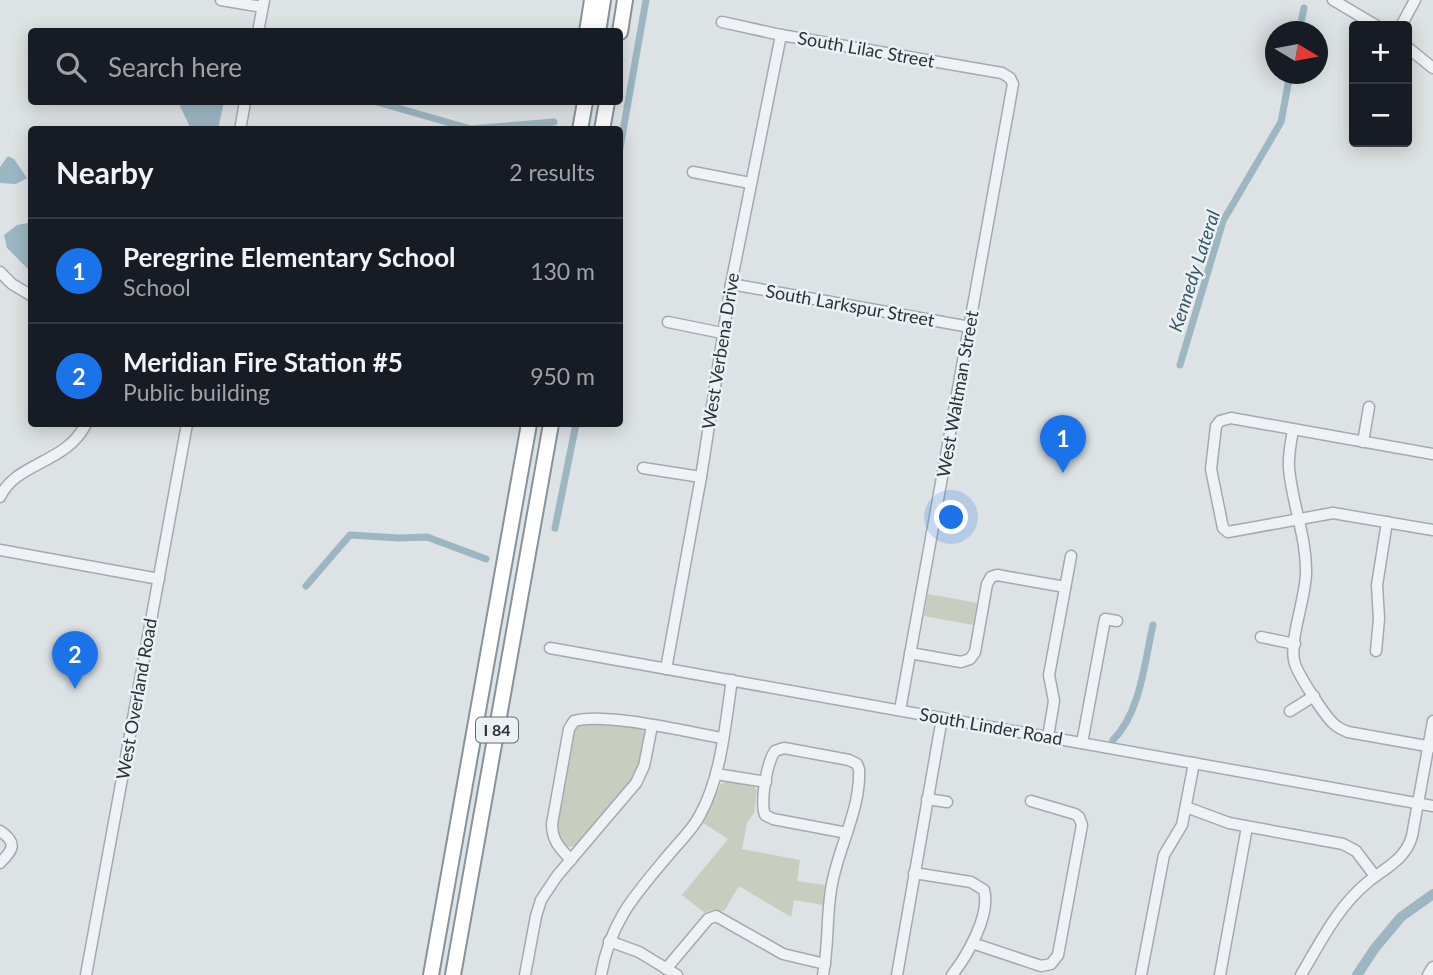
<!DOCTYPE html>
<html lang="en">
<head>
<meta charset="utf-8">
<style>
  :root { --surface:#171b24; --page:#242831; --text:#f1f3f6; --muted:#9ea1a6; --line:#363941; --accent:#1a73e8 }
  body { margin:0; font-family:Lato,sans-serif; background:var(--page); color:var(--text) }
  .controls { position:absolute; right:21px; top:21px; display:grid; overflow:hidden; border-radius:7px; box-shadow:0 4px 18px #0003 }
  .controls button { width:63px; height:63px; display:grid; place-items:center; padding:0; border:0; border-bottom:2px solid var(--line); background:var(--surface); color:var(--text); font:35px sans-serif }
  .compass { position:absolute; left:1265px; top:21px; width:63px; height:63px; border-radius:50%; background:var(--surface); box-shadow:0 4px 18px #0003; rotate:100deg }
  .you { position:absolute; left:952px; top:518px; width:24px; height:24px; margin:-18px; border:5px solid #fff; border-radius:50%; background:#1a73e8; box-shadow:0 0 0 10px #1a73e833 }
  .badge { display:grid; place-items:center; width:46px; height:46px; border-radius:50%; background:var(--accent); color:#fff; font-size:23px; font-weight:700 }
  .pin { position:absolute; translate:-50% -58px; filter:drop-shadow(0 2px 4px #0008) }
  .pin::after { content:''; position:absolute; top:37px; width:24px; height:21px; background:inherit; clip-path:polygon(0 0,100% 0,50% 100%) }
  .list { margin:0; padding:0; list-style:none }
  h2 { display:flex; justify-content:space-between; align-items:center; height:91px; margin:0; padding:0 28px; font-size:30px }
  h2 small { font-size:23px; font-weight:400; color:var(--muted) }
  .list li { display:grid; grid-template-columns:46px 1fr auto; gap:21px; align-items:center; box-sizing:border-box; height:105px; padding:0 28px; border-top:2px solid var(--line) }
  .list b { display:block; font-size:26px; white-space:nowrap }
  .list p { margin:0; font-size:23px; white-space:nowrap; color:var(--muted) }
  .list em { font-size:23px; font-style:normal; color:var(--muted) }
  .icon { flex:none; width:38px; height:38px; fill:none; stroke:currentColor; stroke-width:2; stroke-linecap:round; stroke-linejoin:round }
  .map { position:relative; flex:none; width:1433px; height:975px; overflow:hidden }
  .search { position:absolute; background:var(--surface); box-shadow:0 4px 18px #0003; left:28px; top:28px; width:595px; height:77px; display:flex; align-items:center; gap:18px; box-sizing:border-box; padding:0 24px; border-radius:7px; color:var(--muted); font-size:26px }
  .panel { position:absolute; background:var(--surface); box-shadow:0 4px 18px #0003; left:28px; top:126px; width:595px; height:301px; border-radius:7px }
  .map>svg:first-child { display:block }
  .green { fill:#c7cebf }
  .water { fill:#9cb7c2 }
  .lines { fill:none; stroke-linecap:round; stroke-linejoin:round }
  .canal { stroke:#9cb7c2; stroke-width:7 }
  .river { stroke:#9cb7c2; stroke-width:10 }
  .minor-casing { stroke:#a3aaae; stroke-width:13 }
  .highway-casing { stroke:#86939a; stroke-width:18 }
  .minor { stroke:#eff2f4; stroke-width:10 }
  .highway { stroke:#fff; stroke-width:14 }
  .labels { text-anchor:middle; stroke-width:5; stroke-linejoin:round; paint-order:stroke }
  .shield { fill:#ecf1f3; stroke:#636c72; stroke-width:2 }
  .shield-label { font-size:16px; font-weight:bold; fill:#28333a }
  .street-label { font-size:18px; fill:#28333a; stroke:#ecf1f3 }
  .water-label { font-size:19px; font-style:italic; fill:#37596a; stroke:#ecf1f3 }
</style>
</head>
<body>
<div class="map">
<svg width="1433" height="975" viewBox="0 0 1433 975">
  <rect width="100%" height="100%" fill="#dde2e5"/>
  <g class="green">
    <path d="M928 594 977 603 973 625 924 616Z"/>
    <path d="M579 723 613 724 641 728 646 734 636 774 576 846 567 847 558 835V823L575 727Z"/>
    <path d="M727 781 753 785 757 791 754 813 747 823 742 849 800 860 797 881 825 885 823 905 794 900 791 917 739 886 724 911 712 910 705 913 682 895 728 839 703 823 721 784Z"/>
  </g>
  <g class="water">
    <path d="M178 102H224L218 129H191Z"/>
    <path d="M8 156 14 159 27 178 16 184 0 183V167Z"/>
    <path d="M28 223 31 225V272L7 248 4 235 17 225Z"/>
  </g>
  <g class="lines">
    <g class="canal">
      <path d="M1299 32 1304 8"/>
      <path d="M377 102 471 129 554 122"/>
      <path d="M620 148 646 0"/>
      <path d="M1180 365 1223 221 1281 122 1290 74"/>
      <path d="M555 528 576 424"/>
      <path d="M306 586 350 535 399 538 427 537 486 559"/>
      <path d="M1113 740C1141 711 1144 664 1153 625"/>
    </g>
    <path class="river" d="M1357 975 1375 948 1401 917 1433 894"/>
    <defs>
      <g id="minor">
        <path d="M221 0 262 7"/>
        <path d="M1333 0 1377 26"/>
        <path d="M722 22 781 35 1002 73 1010 78 1013 84 900 710"/>
        <path d="M1401 26 1415 0"/>
        <path d="M258 32 264 0"/>
        <path d="M1407 47 1433 68"/>
        <path d="M240 130 245 102"/>
        <path d="M693 172 750 183"/>
        <path d="M0 272 12 284 32 296"/>
        <path d="M731 284 970 327"/>
        <path d="M668 322 722 333"/>
        <path d="M1293 430C1291 442 1288 455 1289 468 1292 504 1307 538 1306 574 1305 600 1290 637 1294 660 1295 671 1325 716 1334 724 1338 728 1343 730 1348 732L1433 747"/>
        <path d="M1363 442 1369 407"/>
        <path d="M1433 454 1231 418 1220 421 1216 426 1211 469 1223 528 1228 532 1333 513 1433 530"/>
        <path d="M643 468 701 477"/>
        <path d="M0 497C16 462 66 464 86 424"/>
        <path d="M0 550 159 579"/>
        <path d="M1261 637 1295 644"/>
        <path d="M550 648 1433 806"/>
        <path d="M1376 651 1379 619 1377 585 1387 522"/>
        <path d="M910 653 961 662 970 659 975 652 987 584 991 577 997 575 1065 587"/>
        <path d="M666 669 701 477 731 284 781 35"/>
        <path d="M1290 711 1314 696"/>
        <path d="M1048 737 1054 701 1049 675 1071 556"/>
        <path d="M1082 743 1105 619 1117 621"/>
        <path d="M716 774 766 782"/>
        <path d="M927 799 947 802"/>
        <path d="M1186 807 1229 823 1343 844 1356 851 1375 876"/>
        <path d="M0 831C18 843 13 850 0 863"/>
        <path d="M571 860C560 848 552 841 552 824L569 729 574 721C604 712 688 732 722 738"/>
        <path d="M914 873 971 882 984 890C991 915 967 956 952 975"/>
        <path d="M609 941 639 952 677 975"/>
        <path d="M972 943 1041 966 1051 964 1058 955 1082 825 1079 817 1075 814 1031 801"/>
        <path d="M666 969 708 919 716 916 783 954 825 964"/>
        <path d="M86 975 187 424"/>
        <path d="M525 975 536 916 541 900 557 876 636 783 644 766 652 726"/>
        <path d="M601 975C611 919 636 894 671 852 681 840 693 829 700 815 722 775 725 724 732 680"/>
        <path d="M823 975C829 945 826 914 832 884 839 846 861 808 859 769L857 764 849 760 784 748 775 751C767 762 760 802 765 815L773 819 847 833"/>
        <path d="M897 975 942 718"/>
        <path d="M1141 975 1164 855 1182 825 1194 763"/>
        <path d="M1220 975 1247 827"/>
        <path d="M1301 975C1320 943 1338 906 1368 882 1385 868 1406 859 1412 836L1433 721"/>
        <path d="M1428 975 1433 967"/>
      </g>
      <g id="highway">
        <path d="M587 32 592 0"/>
        <path d="M598 32 603 0"/>
        <path d="M620 32 625 0"/>
        <path d="M580 130 585 102"/>
        <path d="M602 130 607 102"/>
        <path d="M431 975 529 424"/>
        <path d="M453 975 551 424"/>
      </g>
    </defs>
    <use href="#minor" class="minor-casing"/>
    <use href="#highway" class="highway-casing"/>
    <use href="#minor" class="minor"/>
    <use href="#highway" class="highway"/>
  </g>
  <g class="labels">
    <rect class="shield" x="476" y="717.5" width="42" height="25" rx="5"/>
    <g class="shield-label">
      <text x="497" y="736">I 84</text>
    </g>
    <g class="street-label">
      <text transform="translate(866 50) rotate(10)" y="6">South Lilac Street</text>
      <text transform="translate(850 306) rotate(10)" y="6">South Larkspur Street</text>
      <text transform="translate(721 351) rotate(-81)" y="6">West Verbena Drive</text>
      <text transform="translate(958 394) rotate(-80)" y="6">West Waltman Street</text>
      <text transform="translate(137 699) rotate(-80)" y="6">West Overland Road</text>
      <text transform="translate(991 727) rotate(10)" y="6">South Linder Road</text>
    </g>
    <g class="water-label">
      <text transform="translate(1194 271) rotate(-72)" y="7">Kennedy Lateral</text>
    </g>
  </g>
</svg>
<div class="controls">
<button>+</button>
<button>−</button>
</div>
<svg class="compass" viewBox="-18 -18 36 36"><path d="M0-13l5 13h-10z" fill="#e53935"/><path d="M0 13l5-13h-10z" fill="#9ea1a6"/></svg>
<div class="you"></div>
<div class="pin badge" style="left:1063px;top:473px">1</div>
<div class="pin badge" style="left:75px;top:689px">2</div>
<div class="search"><svg class="icon" aria-label="search" viewBox="0 0 24 24"><circle cx="10" cy="10" r="6"/><path d="M15 15l6 6"/></svg>Search here</div>
<section class="panel">
<h2>Nearby<small>2 results</small></h2>
<ul class="list">
<li><span class="badge">1</span><div><b>Peregrine Elementary School</b><p>School</p></div><em>130 m</em></li>
<li><span class="badge">2</span><div><b>Meridian Fire Station #5</b><p>Public building</p></div><em>950 m</em></li>
</ul>
</section>
</div>
</body>
</html>
